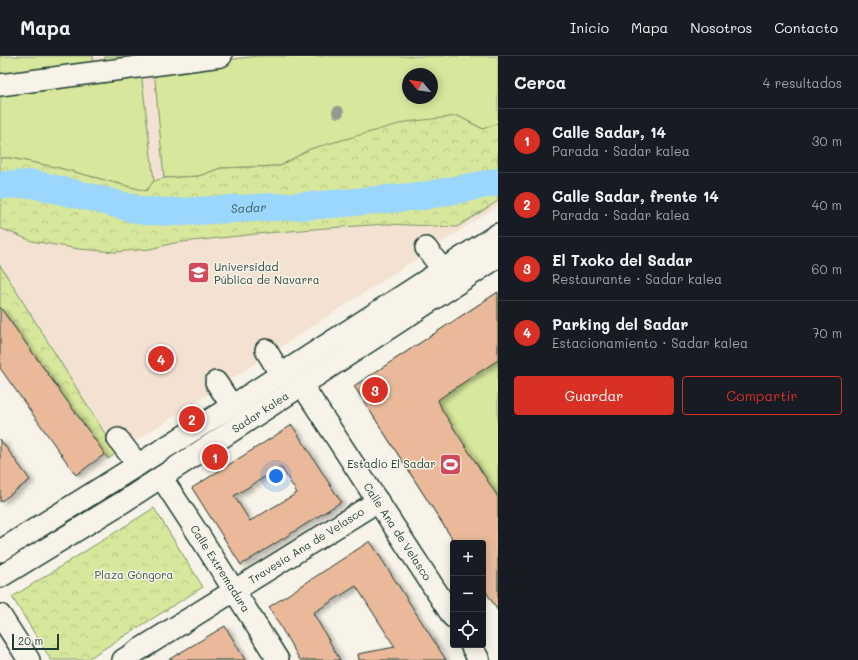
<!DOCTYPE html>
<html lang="es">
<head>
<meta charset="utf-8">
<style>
  :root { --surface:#171b24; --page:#20242c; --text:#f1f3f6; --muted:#9ea1a6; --line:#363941; --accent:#d93025 }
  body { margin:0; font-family:Mali,sans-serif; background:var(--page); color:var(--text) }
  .controls { position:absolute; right:12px; bottom:12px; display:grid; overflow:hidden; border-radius:4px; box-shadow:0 2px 10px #0003 }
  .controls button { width:36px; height:36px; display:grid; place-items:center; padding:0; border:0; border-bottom:1px solid var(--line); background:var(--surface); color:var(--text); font:20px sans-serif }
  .compass { position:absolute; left:402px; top:12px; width:36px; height:36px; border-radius:50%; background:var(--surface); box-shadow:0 2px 10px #0003; rotate:299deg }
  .scale { position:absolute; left:12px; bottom:10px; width:47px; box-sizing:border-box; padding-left:4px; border:2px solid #1f3d34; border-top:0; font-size:11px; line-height:14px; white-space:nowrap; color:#1f3d34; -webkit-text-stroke:3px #f7f3e8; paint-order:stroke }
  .you { position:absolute; left:276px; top:420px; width:14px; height:14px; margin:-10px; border:3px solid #fff; border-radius:50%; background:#1a73e8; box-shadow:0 0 0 6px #1a73e833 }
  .badge { display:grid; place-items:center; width:26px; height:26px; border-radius:50%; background:var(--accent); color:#fff; font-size:13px; font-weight:700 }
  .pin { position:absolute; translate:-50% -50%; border:2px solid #fff; box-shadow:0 1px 4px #0006 }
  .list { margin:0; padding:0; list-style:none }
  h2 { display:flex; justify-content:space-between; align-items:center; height:52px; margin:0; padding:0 16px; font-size:17px }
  h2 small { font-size:13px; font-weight:400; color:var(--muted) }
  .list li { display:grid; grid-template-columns:26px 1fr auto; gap:12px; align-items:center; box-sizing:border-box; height:64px; padding:0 16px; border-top:1px solid var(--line) }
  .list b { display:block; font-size:15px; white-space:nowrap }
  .list p { margin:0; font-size:13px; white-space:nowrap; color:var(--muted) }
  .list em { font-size:13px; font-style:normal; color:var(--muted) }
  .actions { display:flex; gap:8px; padding:12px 16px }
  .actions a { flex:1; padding:9px 0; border:1px solid var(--accent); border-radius:4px; text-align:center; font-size:14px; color:var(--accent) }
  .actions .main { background:var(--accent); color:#fff }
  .icon { flex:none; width:22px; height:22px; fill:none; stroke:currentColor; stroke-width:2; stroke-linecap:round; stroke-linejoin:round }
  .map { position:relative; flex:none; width:498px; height:604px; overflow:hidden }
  header { display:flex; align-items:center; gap:24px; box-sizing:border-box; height:56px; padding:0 20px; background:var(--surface); border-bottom:1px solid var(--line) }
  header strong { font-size:19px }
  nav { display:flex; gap:22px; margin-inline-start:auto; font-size:14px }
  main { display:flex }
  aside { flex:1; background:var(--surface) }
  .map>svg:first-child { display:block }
  .built { fill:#f3e2d1; fill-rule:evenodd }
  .green { fill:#d7e79b; stroke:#7b9268; fill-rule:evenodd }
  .forest { fill:url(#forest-crowns); stroke:#7b9268 }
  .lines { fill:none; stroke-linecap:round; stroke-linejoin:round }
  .river { stroke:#9bd7fc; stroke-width:28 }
  .building { fill:#e9b99a; stroke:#1f3d34; fill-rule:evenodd; filter:url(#shadow) }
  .minor-casing { stroke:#1f3d34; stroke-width:24 }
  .minor { stroke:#f7f3e8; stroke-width:21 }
  .tree { fill:#909d8d }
  .labels { text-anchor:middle; stroke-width:3; stroke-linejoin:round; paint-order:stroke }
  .poi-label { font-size:11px; fill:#1f3d34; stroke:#f7f3e8; text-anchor:start }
  .street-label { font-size:11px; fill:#1f3d34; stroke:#f7f3e8 }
  .park-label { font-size:11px; fill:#3b5643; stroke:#f7f3e8 }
  .water-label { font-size:12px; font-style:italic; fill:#385c5c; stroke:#f7f3e8 }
</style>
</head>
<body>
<header>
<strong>Mapa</strong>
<nav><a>Inicio</a><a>Mapa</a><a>Nosotros</a><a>Contacto</a></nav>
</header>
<main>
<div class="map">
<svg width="498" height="604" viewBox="0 0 498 604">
  <defs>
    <pattern id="forest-crowns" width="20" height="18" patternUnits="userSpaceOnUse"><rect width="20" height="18" fill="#d7e79b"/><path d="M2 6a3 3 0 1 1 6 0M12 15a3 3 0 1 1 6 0" fill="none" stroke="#b8c786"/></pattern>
    <filter id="shadow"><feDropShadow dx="4.5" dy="2.5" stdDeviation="2" flood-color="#0004"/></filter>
  </defs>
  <rect width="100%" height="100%" fill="#f7f3e8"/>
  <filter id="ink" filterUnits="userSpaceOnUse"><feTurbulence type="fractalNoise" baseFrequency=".025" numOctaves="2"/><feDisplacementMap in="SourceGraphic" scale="8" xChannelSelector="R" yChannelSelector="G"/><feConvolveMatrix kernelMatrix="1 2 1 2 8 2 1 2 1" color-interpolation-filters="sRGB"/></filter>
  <g filter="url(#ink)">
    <path class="built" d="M0 0H498V150L108 403 0 251ZM408 18H432V42H408Z"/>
    <g class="green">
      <path d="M0 0H93L94 12 0 23Z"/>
      <path d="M105 0H191L107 11Z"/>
      <path d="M258 0H498V67L483 73 458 60 310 93 280 110 221 112 199 120 164 122 154 13ZM408 18H432V42H408Z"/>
      <path d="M141 15 154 125 146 135 59 112 11 102H0V33Z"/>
      <path d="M498 236V555L483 531V487H455L354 330Z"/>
    </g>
    <g class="forest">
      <path d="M458 60 483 73 498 67V145L457 171 386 168 313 173 256 178 174 187 150 193 115 196 79 193 32 185 0 172V102H11L59 112 146 135 154 125 164 122 199 120 221 112 280 110 310 93 406 66Z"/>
      <path d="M0 209 117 397 108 403 0 251Z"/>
      <path d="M154 452 203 531 86 604H51L12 541Z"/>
    </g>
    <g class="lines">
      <path class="river" id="s1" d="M0 129 33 128 89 141 143 155 183 156 211 154 321 149 423 140 498 126"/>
    </g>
    <g class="building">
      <path d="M498 236V304L449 336 438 344 442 354 498 441V555L483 531V487H455L354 330Z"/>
      <path d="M0 251 105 398 76 419 0 312Z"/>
      <path d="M292 369 341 446 241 509 192 432ZM281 411 297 437 250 465 234 440Z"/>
      <path d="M0 383 30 424 0 446Z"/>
      <path d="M370 485 446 604H359L358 598 395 591 356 530 313 557 340 604H300L269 551Z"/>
      <path d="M225 570 245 604H168Z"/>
    </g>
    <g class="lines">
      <defs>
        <g id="minor">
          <path d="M0 29 221 0"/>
          <path d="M426 192 443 214"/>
          <path d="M266 294 281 319"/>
          <path d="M216 326 232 350"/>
          <path id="s2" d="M302 329 453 561"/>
          <path d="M118 383 138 409"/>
          <path id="s3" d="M161 421 199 479 278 604"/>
          <path d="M0 495 232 350 498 178"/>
          <path id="s4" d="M0 521 123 446 498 201"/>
          <path d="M0 559 29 604"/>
          <path d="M471 589 479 604"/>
          <path id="s5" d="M123 604 378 445"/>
        </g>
      </defs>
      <use href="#minor" class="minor-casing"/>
      <use href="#minor" class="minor"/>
    </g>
    <circle class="tree" cx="338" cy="56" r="6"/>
  </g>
  <defs>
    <symbol id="university-square" viewBox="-11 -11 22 22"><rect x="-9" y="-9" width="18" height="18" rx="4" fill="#d1495b" stroke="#f7f3e8"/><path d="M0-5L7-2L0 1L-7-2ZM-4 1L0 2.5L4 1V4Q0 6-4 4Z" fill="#fff"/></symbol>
    <symbol id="stadium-square" viewBox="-11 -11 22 22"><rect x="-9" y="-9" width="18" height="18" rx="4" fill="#d1495b" stroke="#f7f3e8"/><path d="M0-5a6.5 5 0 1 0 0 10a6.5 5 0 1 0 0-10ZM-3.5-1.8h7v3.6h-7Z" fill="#fff"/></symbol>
  </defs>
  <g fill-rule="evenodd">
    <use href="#university-square" x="186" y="204" width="25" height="25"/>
    <use href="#stadium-square" x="438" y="396" width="25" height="25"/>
  </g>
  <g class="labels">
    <g class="poi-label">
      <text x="214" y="215">Universidad<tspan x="214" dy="13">Pública de Navarra</tspan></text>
      <text x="436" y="412" text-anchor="end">Estadio El Sadar</text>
    </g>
    <g class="street-label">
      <text dy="4" stroke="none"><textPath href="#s4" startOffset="308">Sadar kalea</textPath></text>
      <text dy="4" stroke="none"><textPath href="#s2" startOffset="175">Calle Ana de Velasco</textPath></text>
      <text dy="4" stroke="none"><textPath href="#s5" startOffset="216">Travesía Ana de Velasco</textPath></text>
      <text dy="4" stroke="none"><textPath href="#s3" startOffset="109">Calle Extremadura</textPath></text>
    </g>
    <g class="park-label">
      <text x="134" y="523">Plaza Góngora</text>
    </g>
    <g class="water-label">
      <text dy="4" stroke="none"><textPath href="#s1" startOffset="252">Sadar</textPath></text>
    </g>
  </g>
</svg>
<div class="controls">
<button>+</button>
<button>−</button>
<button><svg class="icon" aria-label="locate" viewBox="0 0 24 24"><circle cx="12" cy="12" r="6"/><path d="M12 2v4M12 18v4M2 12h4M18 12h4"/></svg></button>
</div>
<svg class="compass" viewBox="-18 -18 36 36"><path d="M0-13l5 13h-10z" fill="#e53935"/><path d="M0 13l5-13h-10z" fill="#9ea1a6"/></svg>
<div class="scale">20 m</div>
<div class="you"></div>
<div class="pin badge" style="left:215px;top:401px">1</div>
<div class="pin badge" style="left:192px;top:363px">2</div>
<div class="pin badge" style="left:375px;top:334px">3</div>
<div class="pin badge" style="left:161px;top:303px">4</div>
</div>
<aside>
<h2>Cerca<small>4 resultados</small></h2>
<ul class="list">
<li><span class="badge">1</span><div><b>Calle Sadar, 14</b><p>Parada · Sadar kalea</p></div><em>30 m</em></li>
<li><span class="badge">2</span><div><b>Calle Sadar, frente 14</b><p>Parada · Sadar kalea</p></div><em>40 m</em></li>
<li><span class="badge">3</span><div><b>El Txoko del Sadar</b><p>Restaurante · Sadar kalea</p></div><em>60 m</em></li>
<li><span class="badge">4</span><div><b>Parking del Sadar</b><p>Estacionamiento · Sadar kalea</p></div><em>70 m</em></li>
</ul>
<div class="actions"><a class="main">Guardar</a><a>Compartir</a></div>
</aside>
</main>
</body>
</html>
